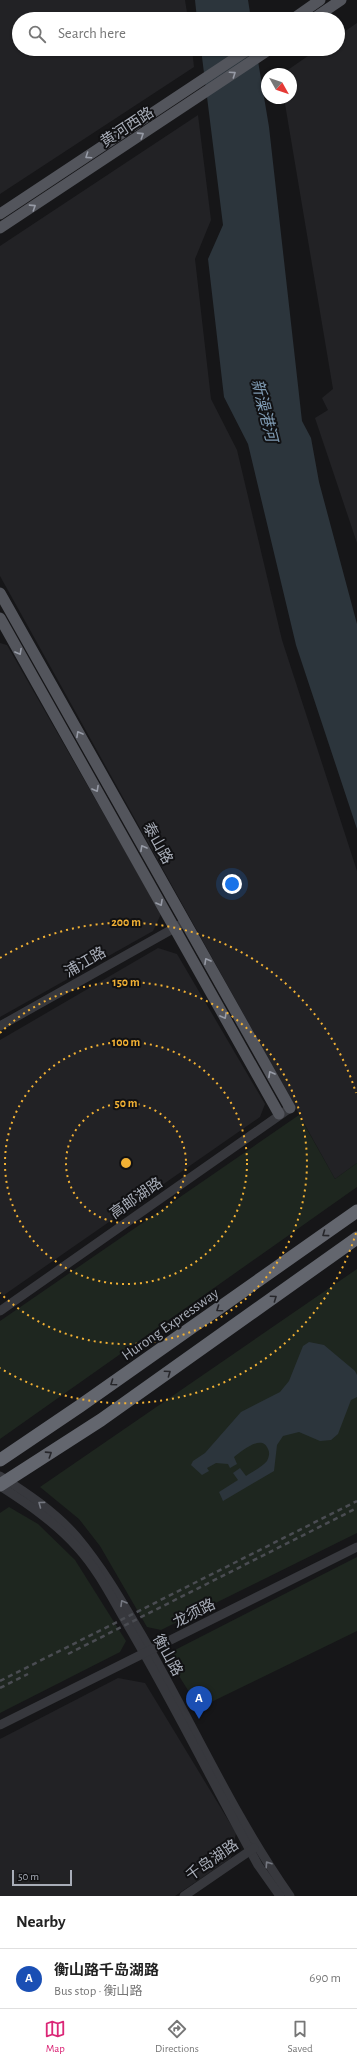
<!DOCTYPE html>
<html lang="en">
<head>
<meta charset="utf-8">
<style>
  :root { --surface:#fff; --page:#f6f6f6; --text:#222; --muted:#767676; --line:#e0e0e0; --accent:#db2777 }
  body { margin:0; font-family:"Alegreya Sans","Noto Sans SC",sans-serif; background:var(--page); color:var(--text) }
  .compass { position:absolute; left:261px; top:68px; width:36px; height:36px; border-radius:50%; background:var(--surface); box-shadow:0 1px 3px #0004; rotate:130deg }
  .scale { position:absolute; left:12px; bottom:10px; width:60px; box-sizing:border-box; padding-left:4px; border:2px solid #a8adb8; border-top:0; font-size:11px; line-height:14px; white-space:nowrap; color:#a8adb8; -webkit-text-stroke:3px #111113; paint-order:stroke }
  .you { position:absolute; left:232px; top:884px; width:14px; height:14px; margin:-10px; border:3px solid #fff; border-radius:50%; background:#1a73e8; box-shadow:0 0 0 6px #1a73e833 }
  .badge { display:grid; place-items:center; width:26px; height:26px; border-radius:50%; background:var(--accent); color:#fff; font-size:13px; font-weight:700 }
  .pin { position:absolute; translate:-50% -33px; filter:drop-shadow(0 1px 2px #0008) }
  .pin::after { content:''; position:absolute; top:21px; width:14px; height:12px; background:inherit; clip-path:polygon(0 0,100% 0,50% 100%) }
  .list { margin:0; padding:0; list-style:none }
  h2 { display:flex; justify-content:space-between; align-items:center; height:52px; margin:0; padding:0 16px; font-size:17px }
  h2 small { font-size:13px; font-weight:400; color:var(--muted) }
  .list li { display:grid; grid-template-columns:26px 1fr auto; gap:12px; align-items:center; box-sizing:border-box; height:60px; padding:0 16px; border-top:1px solid var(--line) }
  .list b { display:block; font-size:15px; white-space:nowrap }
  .list p { margin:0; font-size:13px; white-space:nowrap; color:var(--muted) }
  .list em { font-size:13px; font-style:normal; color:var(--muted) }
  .icon { flex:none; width:22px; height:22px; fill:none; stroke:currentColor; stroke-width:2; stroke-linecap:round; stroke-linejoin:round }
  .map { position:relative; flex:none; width:357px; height:1896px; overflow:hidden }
  .search { position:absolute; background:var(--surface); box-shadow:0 1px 3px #0004; left:12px; right:12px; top:12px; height:44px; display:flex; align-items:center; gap:10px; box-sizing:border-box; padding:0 14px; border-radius:22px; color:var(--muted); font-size:15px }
  .sheet { height:112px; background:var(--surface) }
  nav { display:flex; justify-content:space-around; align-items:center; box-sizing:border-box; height:56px; border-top:1px solid var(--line); background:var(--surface); font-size:11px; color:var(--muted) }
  nav a { display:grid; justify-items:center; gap:2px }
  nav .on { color:var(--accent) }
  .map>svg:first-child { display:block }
  .built { fill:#222225 }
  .green { fill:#1e261f }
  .water { fill:#2c353c }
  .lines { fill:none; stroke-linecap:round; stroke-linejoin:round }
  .minor { stroke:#37383d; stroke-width:9 }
  .major { stroke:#53555c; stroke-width:11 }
  .highway { stroke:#63666e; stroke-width:13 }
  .rail { stroke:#4a4c52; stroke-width:2.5; stroke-dasharray:5 4; stroke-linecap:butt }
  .oneway { stroke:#979ba6 }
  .oneway2 { stroke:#26262a }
  .oneway3 { stroke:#757881 }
  .ring { fill:none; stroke:#f2b134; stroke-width:2; stroke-dasharray:2 4 }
  .labels { text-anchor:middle; stroke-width:4; stroke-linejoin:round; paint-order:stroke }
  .street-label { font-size:15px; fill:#a8adb8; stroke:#111113 }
  .water-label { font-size:16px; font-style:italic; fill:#7f9bb3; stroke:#111113 }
  .centre { fill:#f2b134; stroke:#111113; stroke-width:2 }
  .ring-label { font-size:12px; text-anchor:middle; font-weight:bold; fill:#f2b134; stroke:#111113; stroke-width:4; stroke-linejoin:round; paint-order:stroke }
</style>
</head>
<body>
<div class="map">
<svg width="357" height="1896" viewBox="0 0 357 1896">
  <rect width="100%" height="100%" fill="#161618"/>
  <g class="built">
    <path d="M0 0H185L188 19H19V49H192L194 67 0 194Z"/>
    <path d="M357 23V543L315 418 328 410 322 398 333 389 284 98H291V74H282L318 49H338V36Z"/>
    <path d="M198 115 211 220 195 259 211 399 237 450 282 640 357 871V1163L335 1179 0 576V246Z"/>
    <path d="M0 643 7 645 161 914 153 931 0 1017Z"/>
    <path d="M158 948 177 954 265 1104 260 1117 4 1295 0 1294V1040Z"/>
    <path d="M118 1678 145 1683 236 1833 231 1858 175 1896H0V1739Z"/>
  </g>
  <g class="green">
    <path d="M299 1115 335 1179 357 1163V1187L0 1439V1321Z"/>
    <path d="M357 1269V1533L161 1630 147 1627 100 1546 79 1519 40 1487Z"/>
    <path d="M9 1507 38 1524 75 1560 126 1641 120 1652 0 1713V1513Z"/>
    <path d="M357 1557V1631L199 1708 171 1663 173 1651Z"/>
  </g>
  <g class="water">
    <path d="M195 0H248L251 19H197Z"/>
    <path d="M201 49H256L269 127 302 421 311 438 319 482 357 624V829L296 645 248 444 224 397 208 259 223 225Z"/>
    <path d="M309 1342 324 1345 355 1371 357 1375V1397L351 1400 338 1434 331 1440 320 1441 299 1432 283 1436 277 1445 274 1471 223 1501 219 1492 238 1480 233 1473 240 1468 246 1476C252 1472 262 1467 267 1461 269 1457 270 1453 268 1449 262 1433 241 1452 234 1457L237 1464 230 1468 228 1464 216 1463 207 1468 209 1471 202 1475 191 1465 193 1461 205 1453 241 1412 280 1392 289 1381 303 1346Z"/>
  </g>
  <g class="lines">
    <g class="minor">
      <path d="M0 1026 185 922"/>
      <path d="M0 1311 290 1108"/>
      <path d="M0 1476C27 1493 55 1512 76 1536 103 1568 123 1603 144 1639 193 1724 233 1815 290 1896"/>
      <path d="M0 1486C28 1504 56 1523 78 1548 99 1571 114 1602 130 1629 175 1706 215 1787 258 1865L280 1896"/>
      <path d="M0 1725 357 1547"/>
      <path d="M184 1896 254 1848"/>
    </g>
    <g class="major">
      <path d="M293 19 320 0"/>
      <path d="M313 19 341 0"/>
      <path d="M0 214 249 49"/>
      <path d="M0 228 270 49"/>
      <path d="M0 593 290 1108"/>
      <path d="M0 618 279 1114"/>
    </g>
    <g class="highway">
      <path d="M0 1460 80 1406 357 1211"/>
      <path d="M0 1485 101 1420 357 1238"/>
    </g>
    <g class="rail">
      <path d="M68 1654 357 1508"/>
      <path d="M0 1681 357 1501"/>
      <path d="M0 1688 28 1674"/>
    </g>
  </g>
  <defs><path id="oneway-chevron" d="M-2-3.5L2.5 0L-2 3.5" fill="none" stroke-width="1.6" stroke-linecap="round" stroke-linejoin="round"/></defs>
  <g class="oneway">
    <use href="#oneway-chevron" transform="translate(233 74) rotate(-34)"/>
    <use href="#oneway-chevron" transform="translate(141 135) rotate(-33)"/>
    <use href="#oneway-chevron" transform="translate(88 156) rotate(146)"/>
    <use href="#oneway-chevron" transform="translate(33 207) rotate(-33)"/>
    <use href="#oneway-chevron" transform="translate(19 652) rotate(61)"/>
    <use href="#oneway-chevron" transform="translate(79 734) rotate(-119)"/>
    <use href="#oneway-chevron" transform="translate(96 789) rotate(61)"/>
    <use href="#oneway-chevron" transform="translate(143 848) rotate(-119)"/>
    <use href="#oneway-chevron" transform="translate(160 903) rotate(61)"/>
    <use href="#oneway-chevron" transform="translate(207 961) rotate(-119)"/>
    <use href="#oneway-chevron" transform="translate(224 1016) rotate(61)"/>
    <use href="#oneway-chevron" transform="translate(271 1074) rotate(-119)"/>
  </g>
  <g class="oneway2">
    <use href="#oneway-chevron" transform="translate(325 1234) rotate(144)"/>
    <use href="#oneway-chevron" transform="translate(274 1298) rotate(-35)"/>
    <use href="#oneway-chevron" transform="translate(219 1309) rotate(145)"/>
    <use href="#oneway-chevron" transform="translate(168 1373) rotate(-35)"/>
    <use href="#oneway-chevron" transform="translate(113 1383) rotate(145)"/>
    <use href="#oneway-chevron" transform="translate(49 1454) rotate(-33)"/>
  </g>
  <g class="oneway3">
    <use href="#oneway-chevron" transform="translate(41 1504) rotate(-143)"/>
    <use href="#oneway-chevron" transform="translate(123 1603) rotate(-120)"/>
    <use href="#oneway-chevron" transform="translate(268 1864) rotate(-124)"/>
  </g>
  <g class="ring">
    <circle cx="126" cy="1163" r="60"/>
    <circle cx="126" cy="1163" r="121"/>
    <path d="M0 1033A181 181 0 1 1 0 1293"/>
    <path d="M356 1233A241 241 0 0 1 0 1368M0 958A241 241 0 0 1 356 1093"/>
  </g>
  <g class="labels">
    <g class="street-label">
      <text transform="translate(127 127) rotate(-33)" y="5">黄河西路</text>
      <text transform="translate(158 843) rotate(61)" y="5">泰山路</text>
      <text transform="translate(85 962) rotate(-30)" y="5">浦江路</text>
      <text transform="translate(136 1198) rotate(-35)" y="5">高邮湖路</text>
      <text transform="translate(170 1324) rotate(-35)" y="5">Hurong Expressway</text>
      <text transform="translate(194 1613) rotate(-27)" y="5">龙须路</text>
      <text transform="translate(168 1655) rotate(61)" y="5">衡山路</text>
      <text transform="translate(212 1860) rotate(-35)" y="5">千岛湖路</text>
    </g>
    <g class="water-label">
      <text transform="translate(265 410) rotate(76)" y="6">新澡港河</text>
    </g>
  </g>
  <circle cx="126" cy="1163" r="6" class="centre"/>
  <g class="ring-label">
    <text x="126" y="926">200 m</text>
    <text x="126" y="986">150 m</text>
    <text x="126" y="1046">100 m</text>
    <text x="126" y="1107">50 m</text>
  </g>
</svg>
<svg class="compass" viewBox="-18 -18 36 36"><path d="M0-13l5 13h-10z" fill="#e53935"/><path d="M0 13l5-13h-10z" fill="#767676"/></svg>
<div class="scale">50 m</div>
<div class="you"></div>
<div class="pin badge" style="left:199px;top:1719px;background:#1a4fb4">A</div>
<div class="search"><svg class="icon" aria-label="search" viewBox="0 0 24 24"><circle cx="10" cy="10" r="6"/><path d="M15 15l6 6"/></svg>Search here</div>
</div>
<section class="sheet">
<h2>Nearby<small></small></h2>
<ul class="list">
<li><span class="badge" style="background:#1a4fb4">A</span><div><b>衡山路千岛湖路</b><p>Bus stop · 衡山路</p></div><em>690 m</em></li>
</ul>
</section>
<nav>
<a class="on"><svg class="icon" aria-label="map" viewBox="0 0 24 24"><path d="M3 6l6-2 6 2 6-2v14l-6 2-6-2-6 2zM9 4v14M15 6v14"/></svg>Map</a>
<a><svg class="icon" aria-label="directions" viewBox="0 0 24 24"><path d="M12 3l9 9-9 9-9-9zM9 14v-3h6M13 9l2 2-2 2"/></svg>Directions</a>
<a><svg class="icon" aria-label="saved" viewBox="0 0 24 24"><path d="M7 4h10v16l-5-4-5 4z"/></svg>Saved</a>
</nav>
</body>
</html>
